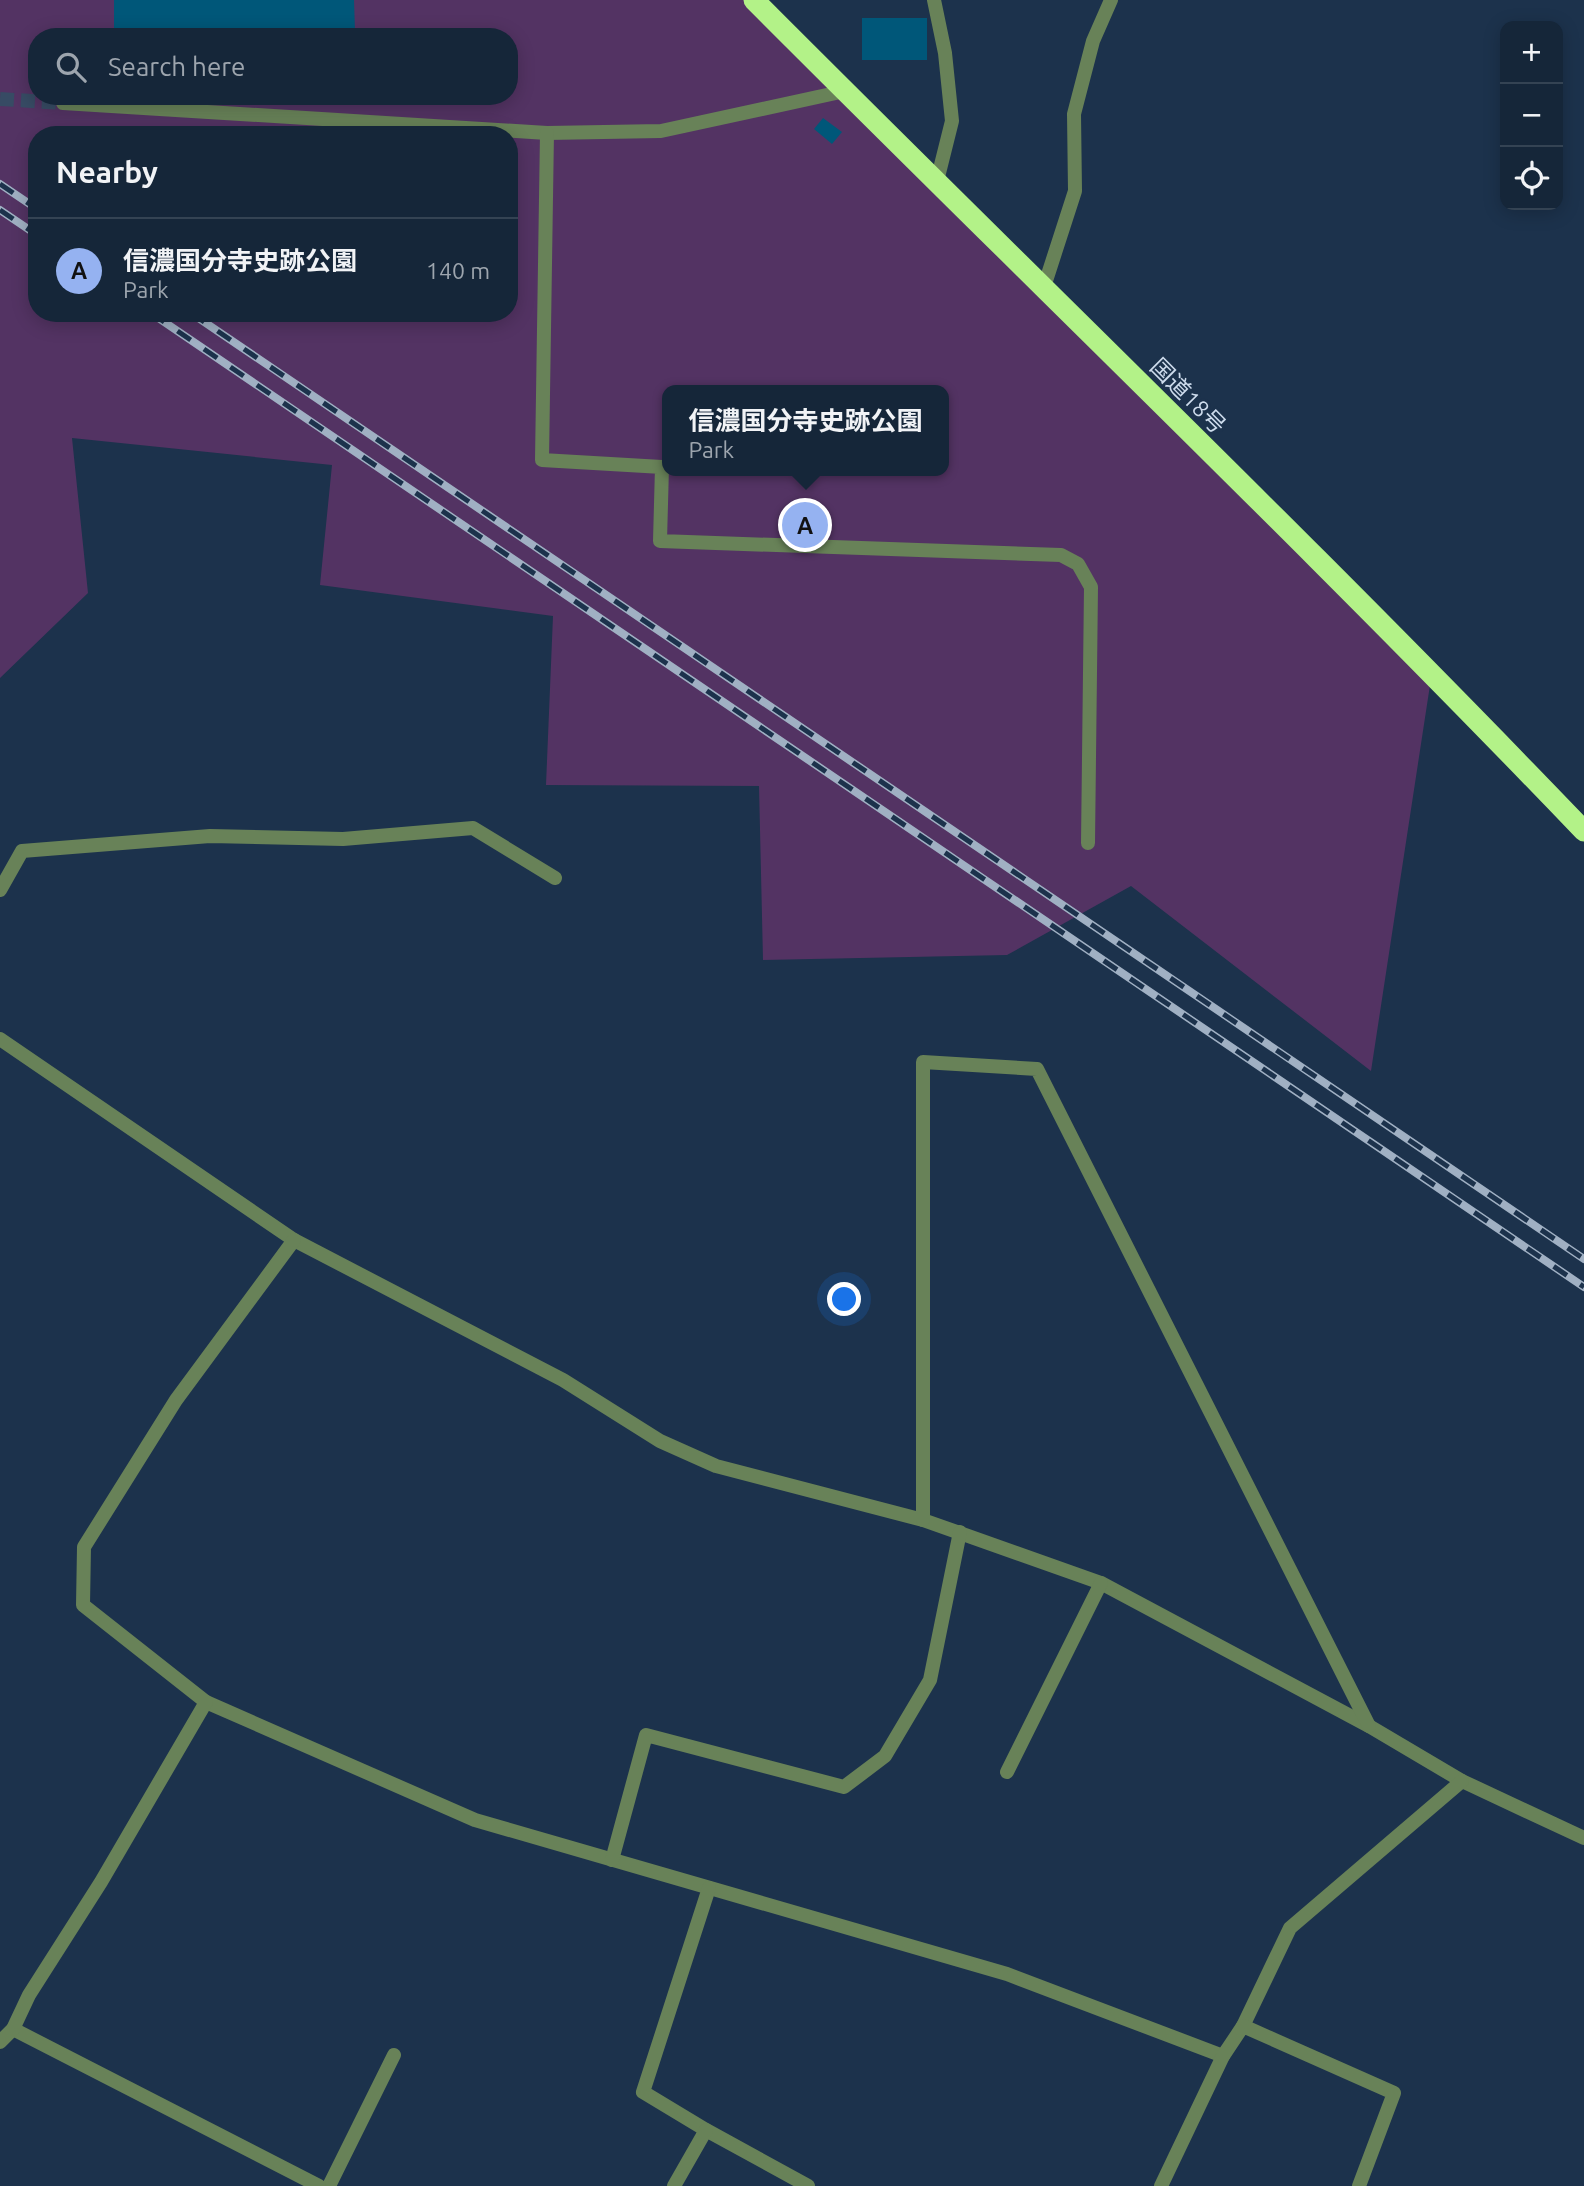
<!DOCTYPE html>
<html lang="en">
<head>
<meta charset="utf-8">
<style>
  :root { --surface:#152639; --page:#223244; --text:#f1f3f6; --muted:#9da5ae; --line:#344353; --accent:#95b2f1 }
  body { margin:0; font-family:Ubuntu,"Noto Sans JP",sans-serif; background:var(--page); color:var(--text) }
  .controls { position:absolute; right:21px; top:21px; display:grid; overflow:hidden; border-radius:14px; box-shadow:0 4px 18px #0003 }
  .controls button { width:63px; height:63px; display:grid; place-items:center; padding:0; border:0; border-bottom:2px solid var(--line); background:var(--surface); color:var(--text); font:35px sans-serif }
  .you { position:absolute; left:845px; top:1300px; width:24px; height:24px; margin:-18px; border:5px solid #fff; border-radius:50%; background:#1a73e8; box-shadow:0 0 0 10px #1a73e833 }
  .badge { display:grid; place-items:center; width:46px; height:46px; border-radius:50%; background:var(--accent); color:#111; font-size:23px; font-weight:700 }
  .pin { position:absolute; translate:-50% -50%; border:4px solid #fff; box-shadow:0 2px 7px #0006 }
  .popup { position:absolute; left:662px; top:385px; width:287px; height:91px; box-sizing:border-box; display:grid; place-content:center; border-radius:14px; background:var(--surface); filter:drop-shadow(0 2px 5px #0005); font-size:23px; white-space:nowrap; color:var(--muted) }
  .popup b { font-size:26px; color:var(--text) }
  .popup::after { content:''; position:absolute; left:50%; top:100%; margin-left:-14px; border:14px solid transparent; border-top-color:var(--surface) }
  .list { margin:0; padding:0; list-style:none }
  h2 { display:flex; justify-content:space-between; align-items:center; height:91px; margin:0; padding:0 28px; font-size:30px }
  h2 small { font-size:23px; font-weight:400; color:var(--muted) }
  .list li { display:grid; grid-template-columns:46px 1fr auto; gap:21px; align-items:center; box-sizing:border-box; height:105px; padding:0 28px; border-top:2px solid var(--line) }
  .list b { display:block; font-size:26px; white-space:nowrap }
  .list p { margin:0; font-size:23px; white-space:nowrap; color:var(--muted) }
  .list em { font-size:23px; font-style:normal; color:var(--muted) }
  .icon { flex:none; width:38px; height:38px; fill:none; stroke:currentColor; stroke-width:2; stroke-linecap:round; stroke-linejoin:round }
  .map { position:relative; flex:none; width:1584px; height:2186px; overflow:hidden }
  .search { position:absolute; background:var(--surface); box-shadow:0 4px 18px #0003; left:28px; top:28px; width:490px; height:77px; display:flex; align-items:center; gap:18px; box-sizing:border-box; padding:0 24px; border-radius:28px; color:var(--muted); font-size:26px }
  .panel { position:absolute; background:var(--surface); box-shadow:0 4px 18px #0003; left:28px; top:126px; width:490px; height:196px; border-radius:28px }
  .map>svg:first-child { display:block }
  .green { fill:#533363; fill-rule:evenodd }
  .building { fill:#005779 }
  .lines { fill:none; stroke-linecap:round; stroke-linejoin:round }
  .street-tunnel { stroke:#374b64; stroke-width:14; stroke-dasharray:14 7; stroke-linecap:butt }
  .lane { stroke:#688258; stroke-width:14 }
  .street { stroke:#688258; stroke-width:14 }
  .highway { stroke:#b3f288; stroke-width:21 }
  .rail-casing { stroke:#a0b0c3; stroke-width:8 }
  .rail { stroke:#1c324c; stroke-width:5; stroke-dasharray:16; stroke-linecap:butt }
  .labels { text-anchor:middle; stroke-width:5; stroke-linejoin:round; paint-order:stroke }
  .street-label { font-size:23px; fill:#cddbec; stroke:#1c324c }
</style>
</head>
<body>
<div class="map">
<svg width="1584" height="2186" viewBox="0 0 1584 2186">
  <rect width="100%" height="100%" fill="#1c324c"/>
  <path class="green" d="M0 0H758L1432 672 1371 1071 1131 886 1007 955 763 960 759 786 546 785 553 616 320 585 332 465 72 438 88 593 0 678ZM37 37H509V96H37ZM37 135H509V313H37ZM667 390H943V471H667Z"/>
  <g class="building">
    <path d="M114 0H354L355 32 114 30Z"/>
    <rect x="862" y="18" width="65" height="42"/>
    <path d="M823 118 842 132 832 144 814 129Z"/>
  </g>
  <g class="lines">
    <path class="street-tunnel" d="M0 99 63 103"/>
    <g class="lane">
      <path d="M63 103 547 133 661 131 845 91"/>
      <path d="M547 133 542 460 662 467 660 541 1061 555 1078 564 1091 587 1088 843"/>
      <path d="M1043 290 1075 191 1074 114 1093 41 1111 0"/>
      <path d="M329 2186 394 2055"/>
    </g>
    <g class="street">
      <path d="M934 0 945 53 952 121 937 181"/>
      <path d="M0 890 22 851 210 836 343 839 473 828 555 878"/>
      <path d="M0 1039 294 1240 563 1380 660 1441 716 1466 923 1520 1101 1583 1369 1726 1462 1781 1584 1838"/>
      <path d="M923 1520V1062L1037 1069 1369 1726"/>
      <path d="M206 1702 475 1820 1007 1974 1223 2056"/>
      <path d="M1007 1772 1101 1583"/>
      <path d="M612 1860 646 1735 844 1787 885 1756 930 1680 960 1532"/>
      <path d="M709 1888 643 2092 706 2130 808 2186"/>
      <path d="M1243 2026 1290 1928 1462 1781"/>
      <path d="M13 2029 319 2186"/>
      <path d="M0 2042 13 2029 29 1995 101 1882 206 1702 83 1605 84 1547 176 1400 294 1240"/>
      <path d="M674 2186 706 2130"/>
      <path d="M1161 2186 1223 2056 1243 2026 1394 2093 1359 2186"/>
    </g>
    <path class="highway" d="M754 0C1030 277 1313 548 1584 831"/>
    <defs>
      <g id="rail">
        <path d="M0 184 37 209"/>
        <path d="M0 210 37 235"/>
        <path d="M151 313 1584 1287"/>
        <path d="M191 313 1584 1259"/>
      </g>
    </defs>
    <use href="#rail" class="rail-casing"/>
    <use href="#rail" class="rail"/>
  </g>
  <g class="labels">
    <g class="street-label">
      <text transform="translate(1188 396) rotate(45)" y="8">国道18号</text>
    </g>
  </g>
</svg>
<div class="controls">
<button>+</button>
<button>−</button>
<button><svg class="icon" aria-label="locate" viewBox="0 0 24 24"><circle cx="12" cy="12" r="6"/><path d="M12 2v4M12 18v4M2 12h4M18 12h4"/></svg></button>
</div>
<div class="you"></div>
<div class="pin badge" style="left:805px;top:525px">A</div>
<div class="popup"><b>信濃国分寺史跡公園</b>Park</div>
<div class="search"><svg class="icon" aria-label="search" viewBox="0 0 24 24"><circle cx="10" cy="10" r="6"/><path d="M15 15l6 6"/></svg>Search here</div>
<section class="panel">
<h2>Nearby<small></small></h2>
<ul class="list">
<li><span class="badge">A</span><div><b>信濃国分寺史跡公園</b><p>Park</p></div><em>140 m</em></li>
</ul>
</section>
</div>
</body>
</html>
